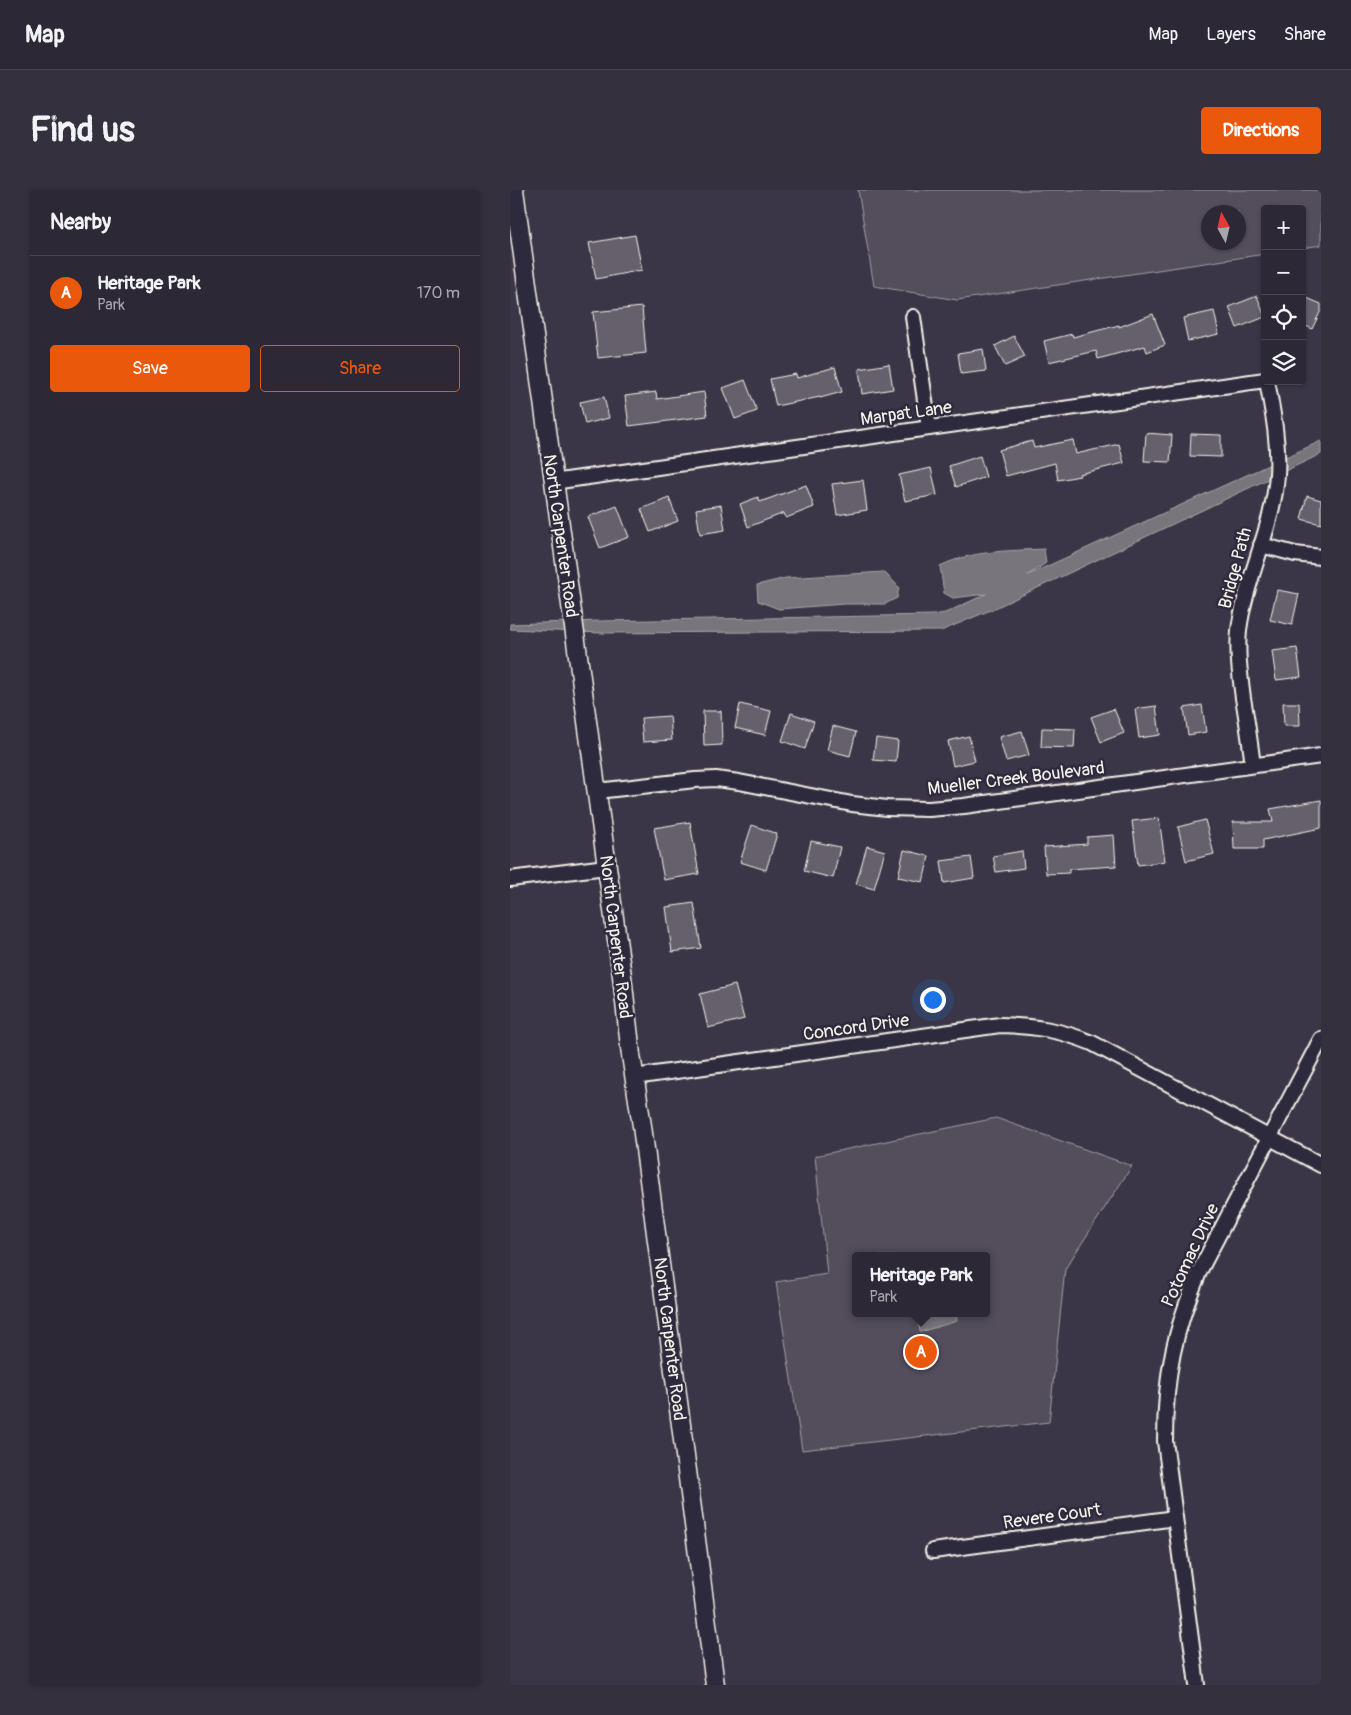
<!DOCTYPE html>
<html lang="en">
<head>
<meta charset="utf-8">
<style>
  :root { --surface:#2c2835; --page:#34303d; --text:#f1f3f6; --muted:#a6a6ad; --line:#484450; --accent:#ea580c }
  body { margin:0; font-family:Pangolin,sans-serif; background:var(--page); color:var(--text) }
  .controls { position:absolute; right:15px; top:15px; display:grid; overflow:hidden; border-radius:5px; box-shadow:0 1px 4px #0004 }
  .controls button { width:45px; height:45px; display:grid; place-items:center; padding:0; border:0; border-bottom:1px solid var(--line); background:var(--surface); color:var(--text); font:25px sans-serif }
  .compass { position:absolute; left:691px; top:15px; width:45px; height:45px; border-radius:50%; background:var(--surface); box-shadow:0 1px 4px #0004; rotate:352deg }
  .you { position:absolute; left:422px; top:809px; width:18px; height:18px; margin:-12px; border:4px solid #fff; border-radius:50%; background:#1a73e8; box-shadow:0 0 0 8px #1a73e833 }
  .badge { display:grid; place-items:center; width:32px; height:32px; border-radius:50%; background:var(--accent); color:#fff; font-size:16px; font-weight:700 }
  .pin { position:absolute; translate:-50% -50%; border:2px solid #fff; box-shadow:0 1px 5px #0006 }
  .popup { position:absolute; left:342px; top:1062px; width:138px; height:65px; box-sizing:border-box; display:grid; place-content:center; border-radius:5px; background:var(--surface); filter:drop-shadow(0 1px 4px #0005); font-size:16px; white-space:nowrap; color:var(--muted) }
  .popup b { font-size:19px; color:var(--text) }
  .popup::after { content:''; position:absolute; left:50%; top:100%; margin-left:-10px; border:10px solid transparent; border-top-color:var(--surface) }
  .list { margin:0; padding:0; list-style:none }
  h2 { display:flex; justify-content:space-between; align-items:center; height:65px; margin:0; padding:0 20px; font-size:21px }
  h2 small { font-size:16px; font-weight:400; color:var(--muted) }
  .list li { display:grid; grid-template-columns:32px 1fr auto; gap:15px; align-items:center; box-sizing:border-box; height:75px; padding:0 20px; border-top:1px solid var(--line) }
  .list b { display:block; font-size:19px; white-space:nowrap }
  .list p { margin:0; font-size:16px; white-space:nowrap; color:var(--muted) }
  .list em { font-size:16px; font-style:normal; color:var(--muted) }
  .actions { display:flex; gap:10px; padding:15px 20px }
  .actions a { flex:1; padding:11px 0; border:1px solid var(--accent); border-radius:5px; text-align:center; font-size:18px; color:var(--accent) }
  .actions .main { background:var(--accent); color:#fff }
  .icon { flex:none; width:28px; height:28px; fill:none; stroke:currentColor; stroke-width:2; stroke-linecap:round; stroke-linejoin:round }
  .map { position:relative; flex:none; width:811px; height:1495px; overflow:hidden; border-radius:5px }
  header { display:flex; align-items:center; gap:30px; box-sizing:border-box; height:70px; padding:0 25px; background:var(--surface); border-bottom:1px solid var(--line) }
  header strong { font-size:24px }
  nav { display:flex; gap:28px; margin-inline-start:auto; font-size:18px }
  .intro { display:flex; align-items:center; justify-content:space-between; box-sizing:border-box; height:120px; padding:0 30px }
  h1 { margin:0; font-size:35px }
  .button { padding:12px 22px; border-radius:5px; background:var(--accent); color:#fff; font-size:18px; font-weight:700 }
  main { display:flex; gap:30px; padding:0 30px }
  aside { flex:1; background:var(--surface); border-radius:5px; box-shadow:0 1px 4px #0004 }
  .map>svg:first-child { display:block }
  .green { fill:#534e5c; stroke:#a4a0a2; fill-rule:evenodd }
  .water { fill:#78747b; stroke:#aaa6a7 }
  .building { fill:#65616c; stroke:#f4f1e8 }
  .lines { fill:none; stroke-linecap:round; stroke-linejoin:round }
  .minor-casing { stroke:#f4f1e8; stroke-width:18 }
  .tertiary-casing { stroke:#f4f1e8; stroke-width:21 }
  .minor { stroke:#2f2a3d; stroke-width:14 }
  .tertiary { stroke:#2f2a3d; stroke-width:18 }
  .labels { text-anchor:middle; stroke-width:5; stroke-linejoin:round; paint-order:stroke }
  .street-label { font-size:18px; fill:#f4f1e8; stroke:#2f2a3d }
</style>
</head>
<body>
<header>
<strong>Map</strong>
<nav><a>Map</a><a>Layers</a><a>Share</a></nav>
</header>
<div class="intro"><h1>Find us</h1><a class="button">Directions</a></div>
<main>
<aside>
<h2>Nearby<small></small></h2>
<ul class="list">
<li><span class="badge">A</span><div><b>Heritage Park</b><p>Park</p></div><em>170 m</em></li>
</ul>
<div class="actions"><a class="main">Save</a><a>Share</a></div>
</aside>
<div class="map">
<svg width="811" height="1495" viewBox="0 0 811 1495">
  <rect width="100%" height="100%" fill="#3b3647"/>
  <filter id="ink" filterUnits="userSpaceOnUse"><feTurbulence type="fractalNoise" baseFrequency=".02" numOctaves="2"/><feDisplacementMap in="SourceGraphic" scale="10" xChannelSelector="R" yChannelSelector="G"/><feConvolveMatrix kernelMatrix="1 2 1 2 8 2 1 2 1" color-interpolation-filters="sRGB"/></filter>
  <g filter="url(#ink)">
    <g class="green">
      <path d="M348 0H811V55L792 58V19H755V64L447 110 364 96ZM728 22V52H698V22Z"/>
      <path d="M486 928 622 976 555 1079 539 1232 292 1260 266 1092 317 1084 305 966ZM346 1066H476V1123H346Z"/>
    </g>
    <g class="water">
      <path d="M811 251V264L483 419 431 441 90 443 0 439V434L90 431 423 425 435 423 476 404 443 408 434 403 430 376C463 360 499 361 534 359L536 373 518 385Z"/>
      <path d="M374 382 389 397 387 408 375 414H334L269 419 248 411 247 395 276 388Z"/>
      <path d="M407 1123H446L447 1131 410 1142Z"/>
    </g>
    <g class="building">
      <path d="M125 45 132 80 86 89 79 53Z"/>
      <path d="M747 106 755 127 727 138 719 117Z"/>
      <path d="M792 106 811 114V120L802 139 792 134Z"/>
      <path d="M132 117 136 163 88 168 83 122Z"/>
      <path d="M704 121 709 144 678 151 673 128Z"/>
      <path d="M643 124 655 155 637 162 635 156 588 169 586 161 539 172 534 151 562 144 563 147 609 135V137Z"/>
      <path d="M504 146 515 167 495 176 485 156Z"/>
      <path d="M473 159 476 181 451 184 448 163Z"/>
      <path d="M379 174 383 199 352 204 349 179Z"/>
      <path d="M325 177 332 202 310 208V207L266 216 260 189 286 184 287 188Z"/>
      <path d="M235 190 247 221 225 229 213 198Z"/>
      <path d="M146 202 147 209 194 202 197 226 119 236 115 206Z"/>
      <path d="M94 207 99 228 75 234 70 212Z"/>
      <path d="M636 243 662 245 660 272 634 271Z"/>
      <path d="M681 244 711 245V267L680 266Z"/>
      <path d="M563 250 566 264 609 254 614 273 569 284 570 286 548 290 545 273 496 286 489 260 522 251 524 258Z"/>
      <path d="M470 266 476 287 446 297 439 276Z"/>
      <path d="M421 278 427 305 395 311 389 285Z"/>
      <path d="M353 290 357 320 327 325 322 294Z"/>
      <path d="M296 295 304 317 276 328 274 323 238 337 230 314 248 307 250 312Z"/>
      <path d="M797 306 811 310V334L791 329Z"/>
      <path d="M159 308 168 331 140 342 131 319Z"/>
      <path d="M211 315 215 340 190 344 186 319Z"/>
      <path d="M107 316 119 347 90 358 78 327Z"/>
      <path d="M767 400 789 404 782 435 760 430Z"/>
      <path d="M787 458 791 487 766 490 762 461Z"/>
      <path d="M773 513H789L790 536H774Z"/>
      <path d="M230 514 261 521 255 545 225 538Z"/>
      <path d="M692 515 696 542 678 545 674 518Z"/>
      <path d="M646 516 650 545 629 548 625 519Z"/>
      <path d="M604 519 614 543 591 552 581 527Z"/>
      <path d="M193 521H211L212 555 194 556Z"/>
      <path d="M281 523 304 531 295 559 272 551Z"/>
      <path d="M160 526 162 550 133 552 131 528Z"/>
      <path d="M323 536 346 542 340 566 317 560Z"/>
      <path d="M532 538 565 539 564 558 531 557Z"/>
      <path d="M512 541 519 565 496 571 489 547Z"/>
      <path d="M459 546 465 571 443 576 438 551Z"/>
      <path d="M366 548 388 551 386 572 363 570Z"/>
      <path d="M811 610V638L753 650V659H724L723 632H763L760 619Z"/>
      <path d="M649 628 655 671 628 675 622 631Z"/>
      <path d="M695 630 704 664 676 671 668 637Z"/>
      <path d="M180 632 189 684 154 690 144 638Z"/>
      <path d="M242 635 267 644 256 680 230 672Z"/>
      <path d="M604 645 606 676 559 679V683L536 684 534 657 577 654V647Z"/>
      <path d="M301 651 330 657 323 688 294 681Z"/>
      <path d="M357 656 375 661 364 699 346 694Z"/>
      <path d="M394 660 419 666 413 692 388 687Z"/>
      <path d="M512 661 514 678 486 682 483 666Z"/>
      <path d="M461 667 464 688 434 693 431 671Z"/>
      <path d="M184 713 191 758 162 762 156 717Z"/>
      <path d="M225 795 234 829 198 838 190 804Z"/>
    </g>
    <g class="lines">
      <defs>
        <g id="minor">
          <path d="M403 127 419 238"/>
          <path d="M43 292 755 190"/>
          <path d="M751 355 785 364 811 367"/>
          <path d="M743 575C740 553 737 530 733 508 730 485 727 462 729 440 736 387 763 338 767 285 769 253 763 223 757 191"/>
          <path d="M87 601 185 590 206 589 229 592 342 614 377 618 419 619 454 616 811 566"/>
          <path d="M0 689 96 677"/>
          <path d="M124 887 490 835C525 836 550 840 582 853L811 975"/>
          <path d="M423 1361 665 1328"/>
          <path d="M687 1495 655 1251C655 1185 664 1141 690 1080L811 849"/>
        </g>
        <path id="tertiary" d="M4 0 112 786 121 865 132 936 205 1495"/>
      </defs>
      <use href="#minor" class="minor-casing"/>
      <use href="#tertiary" class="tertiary-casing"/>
      <use href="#minor" class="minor"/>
      <use href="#tertiary" class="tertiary"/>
    </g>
  </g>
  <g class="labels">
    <g class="street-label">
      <text transform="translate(396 223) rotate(-8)" y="6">Marpat Lane</text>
      <text transform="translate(51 346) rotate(82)" y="6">North Carpenter Road</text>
      <text transform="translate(725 378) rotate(-75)" y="6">Bridge Path</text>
      <text transform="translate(506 588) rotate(-7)" y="6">Mueller Creek Boulevard</text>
      <text transform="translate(106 747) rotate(83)" y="6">North Carpenter Road</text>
      <text transform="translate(346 837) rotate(-8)" y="6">Concord Drive</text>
      <text transform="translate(680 1065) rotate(-65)" y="6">Potomac Drive</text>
      <text transform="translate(160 1149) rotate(83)" y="6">North Carpenter Road</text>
      <text transform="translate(542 1326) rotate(-8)" y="6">Revere Court</text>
    </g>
  </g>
</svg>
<div class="controls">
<button>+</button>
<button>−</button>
<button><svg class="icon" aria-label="locate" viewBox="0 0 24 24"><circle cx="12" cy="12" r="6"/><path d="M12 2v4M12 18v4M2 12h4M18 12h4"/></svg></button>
<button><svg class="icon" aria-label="layers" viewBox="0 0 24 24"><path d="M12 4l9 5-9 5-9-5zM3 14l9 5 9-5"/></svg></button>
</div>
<svg class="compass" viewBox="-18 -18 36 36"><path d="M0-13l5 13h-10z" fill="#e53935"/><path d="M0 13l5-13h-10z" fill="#a6a6ad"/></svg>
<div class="you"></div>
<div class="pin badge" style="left:411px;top:1162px">A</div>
<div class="popup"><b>Heritage Park</b>Park</div>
</div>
</main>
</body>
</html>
